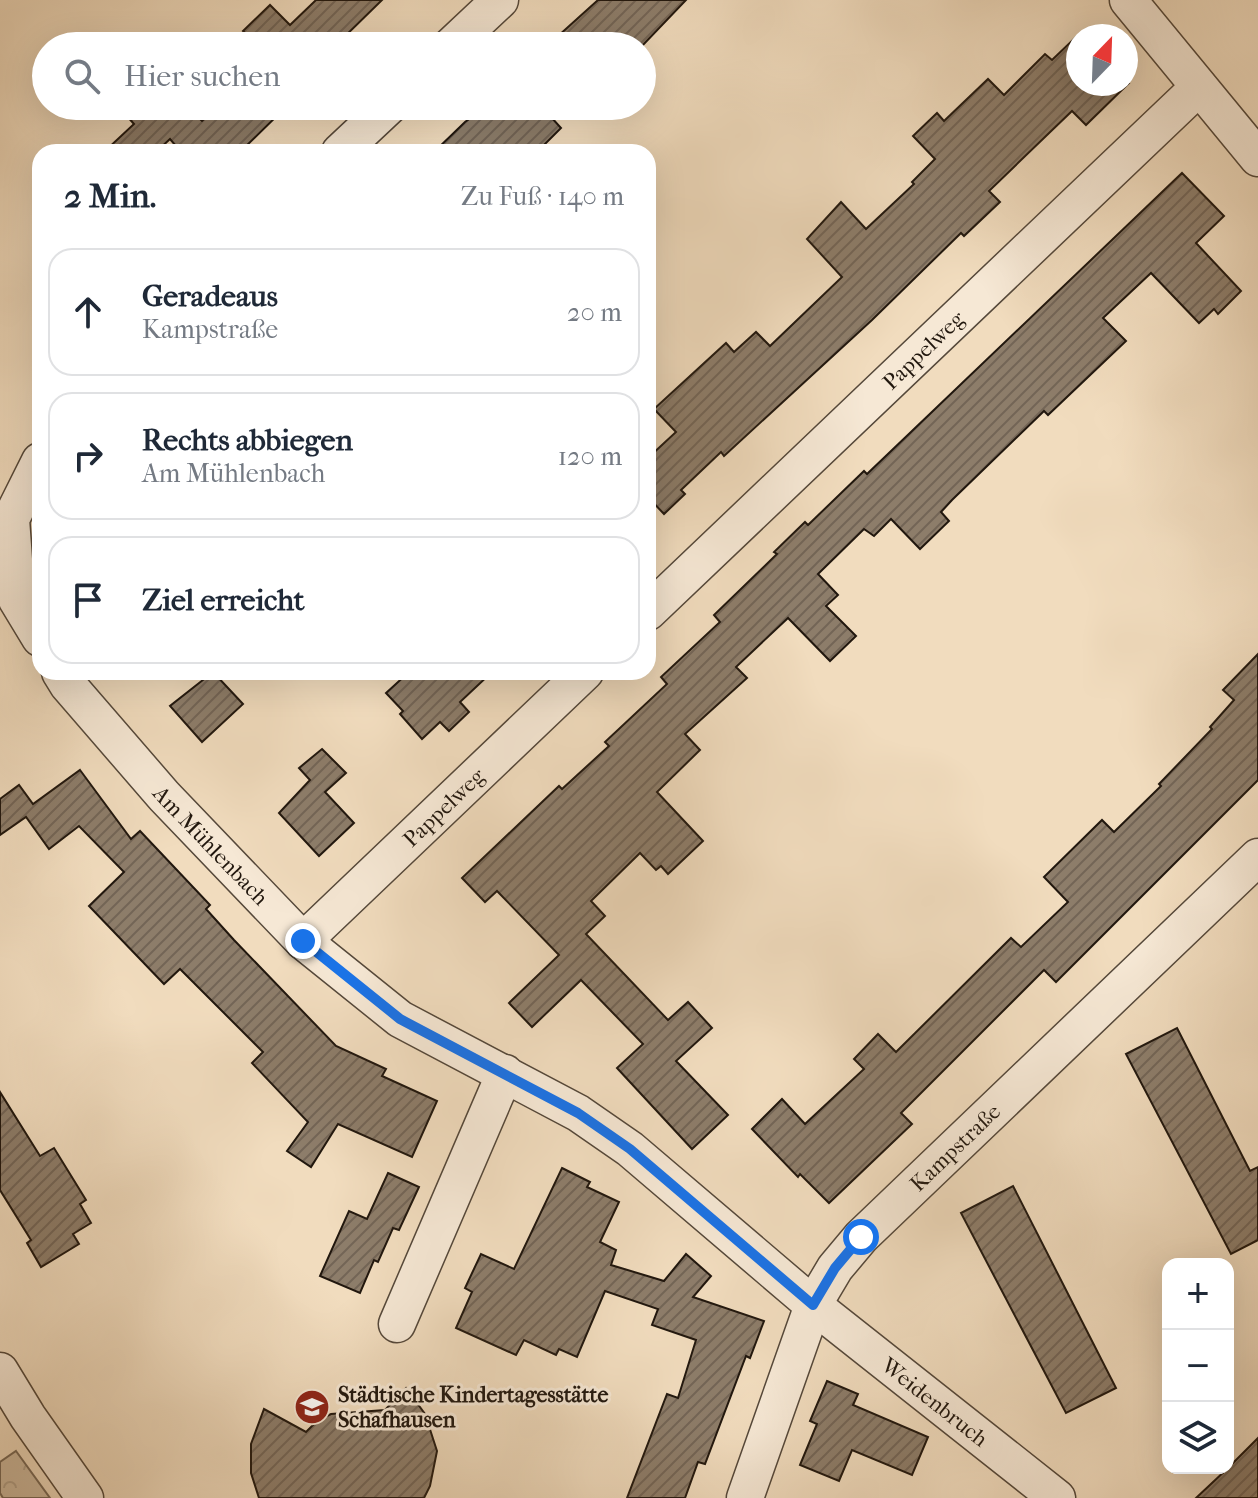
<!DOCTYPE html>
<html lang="de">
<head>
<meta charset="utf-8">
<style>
  :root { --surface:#fff; --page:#f2f2f3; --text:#1f2937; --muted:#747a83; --line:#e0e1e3 }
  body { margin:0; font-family:"IM FELL French Canon",serif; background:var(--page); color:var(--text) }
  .controls { position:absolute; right:24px; bottom:24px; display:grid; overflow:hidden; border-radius:16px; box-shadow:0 8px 32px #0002 }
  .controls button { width:72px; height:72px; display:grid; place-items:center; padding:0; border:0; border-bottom:2px solid var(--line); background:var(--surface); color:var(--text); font:40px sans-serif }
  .compass { position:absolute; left:1066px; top:24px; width:72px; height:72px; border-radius:50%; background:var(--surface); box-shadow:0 8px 32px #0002; rotate:23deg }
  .stop { position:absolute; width:24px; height:24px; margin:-18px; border:6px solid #1a73e8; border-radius:50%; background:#fff }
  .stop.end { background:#1a73e8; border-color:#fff; box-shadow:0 2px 8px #0008 }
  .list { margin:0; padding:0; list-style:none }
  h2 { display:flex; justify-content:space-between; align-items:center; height:104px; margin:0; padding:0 32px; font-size:34px }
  h2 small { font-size:26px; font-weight:400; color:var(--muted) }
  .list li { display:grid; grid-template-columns:52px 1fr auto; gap:24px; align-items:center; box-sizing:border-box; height:128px; margin:0 16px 16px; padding:0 16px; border:2px solid var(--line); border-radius:24px }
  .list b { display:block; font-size:30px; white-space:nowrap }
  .list p { margin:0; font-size:26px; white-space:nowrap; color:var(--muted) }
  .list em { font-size:26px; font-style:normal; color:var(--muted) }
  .icon { flex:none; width:44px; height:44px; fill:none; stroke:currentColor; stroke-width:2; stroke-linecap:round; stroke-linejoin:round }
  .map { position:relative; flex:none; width:1258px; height:1498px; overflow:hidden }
  .search { position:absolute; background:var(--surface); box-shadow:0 8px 32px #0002; left:32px; top:32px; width:624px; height:88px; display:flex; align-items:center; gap:20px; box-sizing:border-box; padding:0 28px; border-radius:44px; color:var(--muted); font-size:30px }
  .panel { position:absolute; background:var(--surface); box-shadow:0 8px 32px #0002; left:32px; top:144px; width:624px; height:536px; border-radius:24px }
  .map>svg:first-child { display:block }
  .forest { fill:url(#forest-crowns); stroke:#786957; stroke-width:2 }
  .building { fill:url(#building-hatch); stroke:#21170e; stroke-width:2 }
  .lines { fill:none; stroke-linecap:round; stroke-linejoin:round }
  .minor-casing { stroke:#55483a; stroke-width:39 }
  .minor { stroke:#f6e8d5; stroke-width:36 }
  .route { stroke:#1a73e8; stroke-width:10 }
  .labels { text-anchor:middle; stroke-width:6; stroke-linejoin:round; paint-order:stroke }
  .street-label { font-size:22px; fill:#21170e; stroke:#f6e8d5 }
  .poi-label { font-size:22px; font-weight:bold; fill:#21170e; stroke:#f6e8d5; text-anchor:start }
</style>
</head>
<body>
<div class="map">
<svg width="1258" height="1498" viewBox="0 0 1258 1498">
  <defs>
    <pattern id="forest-crowns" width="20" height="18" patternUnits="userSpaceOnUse" patternTransform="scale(2)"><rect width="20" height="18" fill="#cebba0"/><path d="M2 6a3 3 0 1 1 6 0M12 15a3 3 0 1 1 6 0" fill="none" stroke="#b1a089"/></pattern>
    <pattern id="building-hatch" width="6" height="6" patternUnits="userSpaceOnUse" patternTransform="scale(2)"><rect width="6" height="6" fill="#8d7d6a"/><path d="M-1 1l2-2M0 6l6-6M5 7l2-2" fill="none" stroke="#736556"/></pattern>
  </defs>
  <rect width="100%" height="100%" fill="#f1dcbe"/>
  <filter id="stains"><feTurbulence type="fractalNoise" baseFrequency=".0025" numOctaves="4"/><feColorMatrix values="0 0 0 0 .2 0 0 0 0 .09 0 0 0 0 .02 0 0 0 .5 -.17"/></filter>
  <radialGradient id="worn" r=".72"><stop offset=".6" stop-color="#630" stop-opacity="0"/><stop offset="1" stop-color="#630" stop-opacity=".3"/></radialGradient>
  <path class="forest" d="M16 1451 50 1498H3L0 1493V1462Z"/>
  <g class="building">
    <path d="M316 0H382L335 46H258L243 31 270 5 290 25Z"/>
    <path d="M598 0H686L642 46H547Z"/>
    <path d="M1078 35V84H1128L1086 125 1072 111 989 191 1000 202 964 236 961 233 872 320 724 456 721 452 681 490 685 494 664 514 648 497V458L676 432 654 409 726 343 734 352 756 332 770 346 842 277 807 239 841 202 866 229 914 184 912 182 935 159 913 136 937 113 944 121 988 79 1004 95 1045 54 1052 60Z"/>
    <path d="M118 106H186L202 121 218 106H287L240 152H170L176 146 170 139 156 152H104L134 124Z"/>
    <path d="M487 106H541L561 128 537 152H434L465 122Z"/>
    <path d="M1182 173 1224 216 1196 243 1241 291 1218 314 1214 309 1199 323 1151 273 1103 318 1126 341 1048 415 1044 411 952 500 941 512 949 521 920 549 891 519 874 536 864 529 818 574 838 595 826 606 856 636 830 661 788 618 736 667 747 678 685 734 700 750 657 792 703 841 668 874 661 866 656 870 640 853 591 901 605 916 586 934 668 1020 688 1002 712 1028 676 1061 728 1115 692 1149 617 1068 643 1044 581 980 532 1027 509 1003 559 955 497 891 485 902 462 878 559 786 562 789 609 746 605 742 667 684 661 677 720 622 714 615 777 554 774 552 805 522 808 525 864 471 867 474Z"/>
    <path d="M1258 654V780L1056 982 1044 970 901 1113 912 1124 829 1203 800 1174 798 1177 752 1129 782 1099 805 1124 864 1069 854 1059 878 1034 896 1052 1011 938 1021 947 1068 902 1044 877 1102 820 1114 832 1161 786 1159 784 1212 729 1210 727 1234 700 1223 690Z"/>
    <path d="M213 672 243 704 202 742 170 706Z"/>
    <path d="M409 672H492L460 702 469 712 449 731 440 722 422 739 400 714 403 711 386 693Z"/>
    <path d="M322 749 346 773 325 792 354 823 319 856 279 813 310 780 299 768Z"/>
    <path d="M80 770 131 839 140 831 210 905 206 909 234 940 336 1046 386 1069 382 1076 437 1101 412 1157 338 1124 311 1167 287 1151 308 1122 252 1063 263 1052 180 969 164 984 89 906 124 872 79 826 49 849 26 817 0 835V799L19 785 33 804Z"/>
    <path d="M1177 1028 1250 1171 1258 1167V1240L1231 1254 1126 1054Z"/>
    <path d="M0 1092 40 1156 54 1148 86 1200 80 1204 91 1223 73 1234 79 1244 41 1267 27 1243 31 1240 0 1190Z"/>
    <path d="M562 1168 590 1182 587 1187 619 1202 600 1242 616 1250 611 1265 664 1281 686 1254 711 1276 693 1297 764 1321 750 1358 746 1356 705 1464 698 1462 685 1498H627L667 1394 678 1398 696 1340 652 1325 658 1309 605 1291 577 1357 559 1349 556 1355 524 1340 516 1355 456 1328 472 1292 465 1288 481 1254 514 1269Z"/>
    <path d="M388 1173 419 1187 399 1230 393 1228 378 1262 374 1260 360 1293 320 1276 349 1211 367 1219Z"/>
    <path d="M1013 1186 1116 1388 1066 1413 961 1213Z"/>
    <path d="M827 1381 858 1394 853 1405 928 1437 912 1475 852 1450 839 1481 800 1465 817 1424 810 1421Z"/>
    <path d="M406 1388 425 1414 437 1451 430 1486 424 1498H259L251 1473V1444L264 1409 306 1432 317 1421 331 1414 385 1410Z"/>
    <path d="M1258 1438V1498H1196L1228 1468Z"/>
  </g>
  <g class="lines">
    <defs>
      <g id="minor">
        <path d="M1128 0 1258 158"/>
        <path d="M451 46 500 0"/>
        <path d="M340 152 389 106"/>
        <path d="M40 461 11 519 17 600 40 638"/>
        <path id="s1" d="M648 612 1199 87"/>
        <path id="s2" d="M60 672 68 685 164 796 303 941 400 1019 578 1113 630 1149 813 1305 1057 1498"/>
        <path id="s3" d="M303 941 585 672"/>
        <path d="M397 1324 505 1073"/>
        <path d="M0 1371 28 1417 85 1498"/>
        <path id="s4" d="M745 1498 813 1305 835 1268 861 1237 1258 857"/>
      </g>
    </defs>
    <use href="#minor" class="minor-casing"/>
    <use href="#minor" class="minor"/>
  </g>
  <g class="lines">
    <path class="route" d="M303 941 400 1019 578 1113 630 1149 813 1305 835 1268 861 1237"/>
  </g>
  <defs>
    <symbol id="school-disc" viewBox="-11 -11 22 22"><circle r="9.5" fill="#8f2418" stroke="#f6e8d5"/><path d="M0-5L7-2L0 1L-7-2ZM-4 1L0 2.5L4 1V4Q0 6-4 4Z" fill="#fff"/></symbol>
  </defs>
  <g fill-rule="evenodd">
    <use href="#school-disc" x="292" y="1387" width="40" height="40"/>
  </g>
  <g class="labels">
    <g class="street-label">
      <text dy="8" stroke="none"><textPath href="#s1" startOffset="380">Pappelweg</textPath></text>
      <text dy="8" stroke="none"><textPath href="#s3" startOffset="194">Pappelweg</textPath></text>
      <text dy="8" stroke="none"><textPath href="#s2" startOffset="230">Am Mühlenbach</textPath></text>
      <text dy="8" stroke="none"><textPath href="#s4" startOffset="418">Kampstraße</textPath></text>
      <text dy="8" stroke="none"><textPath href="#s2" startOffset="1148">Weidenbruch</textPath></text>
    </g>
    <g class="poi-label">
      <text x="338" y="1402">Städtische Kindertagesstätte<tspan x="338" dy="25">Schafhausen</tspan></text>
    </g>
  </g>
  <rect width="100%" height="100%" filter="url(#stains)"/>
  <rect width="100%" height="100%" fill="url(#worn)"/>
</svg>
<div class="controls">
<button>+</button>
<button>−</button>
<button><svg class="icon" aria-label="layers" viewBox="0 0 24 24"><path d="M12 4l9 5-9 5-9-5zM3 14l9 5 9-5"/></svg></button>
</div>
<svg class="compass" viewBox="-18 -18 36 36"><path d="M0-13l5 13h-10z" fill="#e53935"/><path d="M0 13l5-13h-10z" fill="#747a83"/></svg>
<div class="stop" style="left:861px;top:1237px"></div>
<div class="stop end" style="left:303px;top:941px"></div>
<div class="search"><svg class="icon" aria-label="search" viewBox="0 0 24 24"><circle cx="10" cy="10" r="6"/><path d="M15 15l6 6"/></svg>Hier suchen</div>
<section class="panel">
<h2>2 Min.<small>Zu Fuß · 140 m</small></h2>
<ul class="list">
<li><svg class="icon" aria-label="ahead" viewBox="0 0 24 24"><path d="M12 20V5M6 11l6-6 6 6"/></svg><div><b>Geradeaus</b><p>Kampstraße</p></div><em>20 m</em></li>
<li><svg class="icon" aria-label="right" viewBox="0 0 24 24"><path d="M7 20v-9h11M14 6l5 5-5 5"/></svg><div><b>Rechts abbiegen</b><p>Am Mühlenbach</p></div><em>120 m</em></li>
<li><svg class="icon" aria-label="arrive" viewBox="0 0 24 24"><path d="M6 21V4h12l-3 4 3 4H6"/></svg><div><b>Ziel erreicht</b></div></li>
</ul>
</section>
</div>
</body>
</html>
